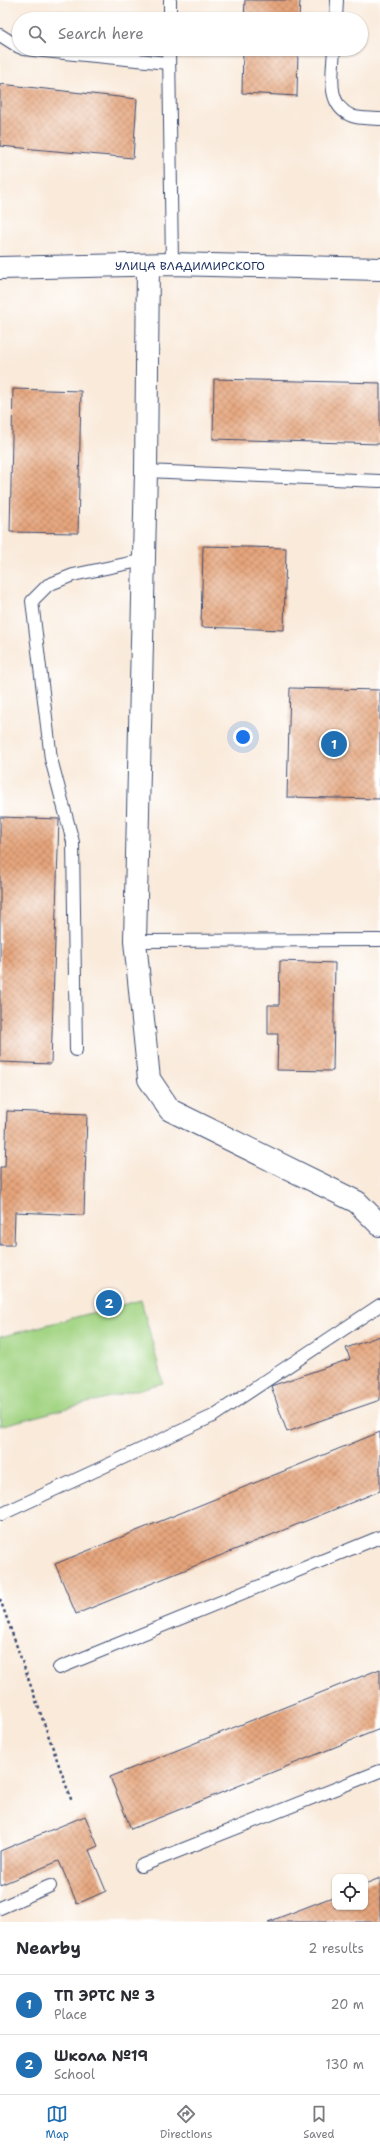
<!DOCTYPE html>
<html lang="en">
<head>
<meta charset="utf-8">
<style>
  :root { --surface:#fff; --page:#f7f7f7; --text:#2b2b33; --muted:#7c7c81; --line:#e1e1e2; --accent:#1f6fb2 }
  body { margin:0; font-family:"Shantell Sans",sans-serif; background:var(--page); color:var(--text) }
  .controls { position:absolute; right:12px; bottom:12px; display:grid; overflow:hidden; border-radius:8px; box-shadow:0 1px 3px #0004 }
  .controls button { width:36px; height:36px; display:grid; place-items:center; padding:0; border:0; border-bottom:1px solid var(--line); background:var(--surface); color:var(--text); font:20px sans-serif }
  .you { position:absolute; left:243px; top:737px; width:14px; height:14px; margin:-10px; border:3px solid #fff; border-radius:50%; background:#1a73e8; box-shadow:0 0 0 6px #1a73e833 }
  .badge { display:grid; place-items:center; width:26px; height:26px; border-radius:50%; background:var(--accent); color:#fff; font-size:13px; font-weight:700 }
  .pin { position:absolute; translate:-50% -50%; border:2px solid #fff; box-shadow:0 1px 4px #0006 }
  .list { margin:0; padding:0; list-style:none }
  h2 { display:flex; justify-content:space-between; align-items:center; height:52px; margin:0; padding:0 16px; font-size:17px }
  h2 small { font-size:13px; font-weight:400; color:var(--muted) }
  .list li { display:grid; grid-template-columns:26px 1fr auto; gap:12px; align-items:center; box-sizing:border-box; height:60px; padding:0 16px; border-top:1px solid var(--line) }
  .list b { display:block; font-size:15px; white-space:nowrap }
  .list p { margin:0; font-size:13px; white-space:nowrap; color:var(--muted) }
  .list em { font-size:13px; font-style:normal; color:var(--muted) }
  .icon { flex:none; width:22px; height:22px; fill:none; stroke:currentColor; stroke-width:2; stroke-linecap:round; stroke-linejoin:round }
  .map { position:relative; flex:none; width:380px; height:1922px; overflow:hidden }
  .search { position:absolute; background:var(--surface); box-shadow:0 1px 3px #0004; left:12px; right:12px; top:12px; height:44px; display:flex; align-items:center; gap:10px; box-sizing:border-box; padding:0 14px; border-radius:22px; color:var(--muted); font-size:15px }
  .sheet { height:172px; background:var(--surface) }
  nav { display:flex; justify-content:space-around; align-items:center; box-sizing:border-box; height:56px; border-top:1px solid var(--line); background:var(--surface); font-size:11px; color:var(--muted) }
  nav a { display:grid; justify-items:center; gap:2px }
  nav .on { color:var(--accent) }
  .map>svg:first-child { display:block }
  .pitch { fill:#a3d483; stroke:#5f8270 }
  .building { fill:url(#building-cross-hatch) }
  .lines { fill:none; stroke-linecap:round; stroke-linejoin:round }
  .lane-casing { stroke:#3c4b71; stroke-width:14 }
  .street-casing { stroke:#3c4b71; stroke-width:24 }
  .secondary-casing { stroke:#3c4b71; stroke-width:24 }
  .path { stroke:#3c4b71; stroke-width:2.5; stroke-dasharray:3 3; stroke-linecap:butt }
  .lane { stroke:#fff; stroke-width:12 }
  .street { stroke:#fff; stroke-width:22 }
  .secondary { stroke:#fff; stroke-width:22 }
  .labels { text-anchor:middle; stroke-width:3; stroke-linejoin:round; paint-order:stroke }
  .street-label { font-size:12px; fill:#1b2f5e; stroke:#fff }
</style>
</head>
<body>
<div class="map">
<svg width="380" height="1922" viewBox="0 0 380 1922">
  <defs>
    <pattern id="building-cross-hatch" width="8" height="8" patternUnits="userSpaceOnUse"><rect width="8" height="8" fill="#e6a57c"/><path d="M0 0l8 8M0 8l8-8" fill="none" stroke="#ba8769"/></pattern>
  </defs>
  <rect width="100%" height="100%" fill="#fff"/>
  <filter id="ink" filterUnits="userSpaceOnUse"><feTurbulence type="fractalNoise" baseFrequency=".025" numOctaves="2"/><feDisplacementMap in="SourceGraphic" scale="8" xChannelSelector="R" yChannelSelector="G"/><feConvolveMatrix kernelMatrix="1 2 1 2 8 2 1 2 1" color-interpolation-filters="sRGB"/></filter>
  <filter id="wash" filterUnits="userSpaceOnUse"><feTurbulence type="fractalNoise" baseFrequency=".012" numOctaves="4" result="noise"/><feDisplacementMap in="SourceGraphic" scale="16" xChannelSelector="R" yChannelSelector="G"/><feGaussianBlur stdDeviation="0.9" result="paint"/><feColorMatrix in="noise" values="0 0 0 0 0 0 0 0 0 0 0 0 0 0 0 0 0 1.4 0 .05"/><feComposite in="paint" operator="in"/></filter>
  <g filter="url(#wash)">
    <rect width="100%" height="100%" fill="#f9eada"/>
    <path class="pitch" d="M141 1300 163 1383 0 1426V1337Z"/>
    <g id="blocks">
      <g class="building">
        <path d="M245 0H300L299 19H244Z"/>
        <path d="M243 49H298L297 96 242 93Z"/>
        <path d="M0 84 137 99 133 158 0 146Z"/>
        <path d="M214 379 380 383V444L213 439Z"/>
        <path d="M13 389 81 391 78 533 10 532Z"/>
        <path d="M203 546 286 548 284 630 201 627Z"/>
        <path d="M290 688 380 690V799L287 797Z"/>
        <path d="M0 817 59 819 51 1064 0 1062Z"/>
        <path d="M280 961 335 963 333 1071 277 1070 278 1034H268V1005H279Z"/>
        <path d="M7 1111 87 1114 84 1215 15 1212 14 1245H0V1167H5Z"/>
        <path d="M380 1336V1400L287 1432 271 1386 350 1359 346 1348Z"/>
        <path d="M380 1432V1491L76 1614 55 1564Z"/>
        <path d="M380 1669V1729L131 1829 110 1777Z"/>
        <path d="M85 1816 98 1846 89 1850 106 1891 77 1904 59 1861 0 1885V1851Z"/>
        <path d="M380 1878V1922H268L335 1896V1907H365V1884Z"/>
      </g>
    </g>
  </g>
  <g filter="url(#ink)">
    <use href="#blocks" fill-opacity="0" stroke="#3c4b71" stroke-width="1"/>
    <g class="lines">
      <defs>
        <g id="lane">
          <path d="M170 19V0"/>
          <path d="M336 19 337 0"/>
          <path d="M0 35 19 47"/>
          <path d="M23 49 168 63"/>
          <path d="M169 49 172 264"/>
          <path d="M334 49C333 72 325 105 352 116 359 119 372 118 380 119"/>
          <path d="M146 471 380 481"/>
          <path d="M135 941 380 940"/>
          <path d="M76 1050 73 842 51 759 32 601 48 585 73 575 144 560"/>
          <path d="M2 1514 213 1416 380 1305"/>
          <path d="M59 1668 380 1537"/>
          <path d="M141 1866 380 1771"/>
          <path d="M0 1908 50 1886"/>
        </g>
        <path id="street" d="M148 265 146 471 135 941 149 1079 170 1110 357 1202 380 1225"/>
        <path id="secondary" d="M0 268 172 264 380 269"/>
      </defs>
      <use href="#lane" class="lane-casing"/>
      <use href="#street" class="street-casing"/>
      <use href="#secondary" class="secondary-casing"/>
      <path class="path" d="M0 1599 72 1802"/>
      <use href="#lane" class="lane"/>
      <use href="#street" class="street"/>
      <use href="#secondary" class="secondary"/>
    </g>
  </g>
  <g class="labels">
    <g class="street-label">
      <text x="190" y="270">УЛИЦА ВЛАДИМИРСКОГО</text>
    </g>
  </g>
</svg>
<div class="controls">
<button><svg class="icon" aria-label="locate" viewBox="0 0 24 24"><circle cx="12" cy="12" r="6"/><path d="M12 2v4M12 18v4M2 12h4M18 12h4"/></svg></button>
</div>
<div class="you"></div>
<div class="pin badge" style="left:334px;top:744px">1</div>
<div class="pin badge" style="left:109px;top:1303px">2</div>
<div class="search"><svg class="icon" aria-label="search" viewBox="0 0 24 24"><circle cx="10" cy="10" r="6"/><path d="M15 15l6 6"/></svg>Search here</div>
</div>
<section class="sheet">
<h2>Nearby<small>2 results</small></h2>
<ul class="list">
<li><span class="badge">1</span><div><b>ТП ЭРТС № 3</b><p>Place</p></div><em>20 m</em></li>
<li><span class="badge">2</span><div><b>Школа №19</b><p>School</p></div><em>130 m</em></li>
</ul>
</section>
<nav>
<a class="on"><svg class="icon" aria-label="map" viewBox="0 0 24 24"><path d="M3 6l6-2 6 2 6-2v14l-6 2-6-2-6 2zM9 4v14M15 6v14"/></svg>Map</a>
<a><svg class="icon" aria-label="directions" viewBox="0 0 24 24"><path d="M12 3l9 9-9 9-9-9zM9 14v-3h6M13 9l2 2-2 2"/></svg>Directions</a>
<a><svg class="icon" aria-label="saved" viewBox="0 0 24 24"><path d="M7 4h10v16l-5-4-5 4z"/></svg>Saved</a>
</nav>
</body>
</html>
